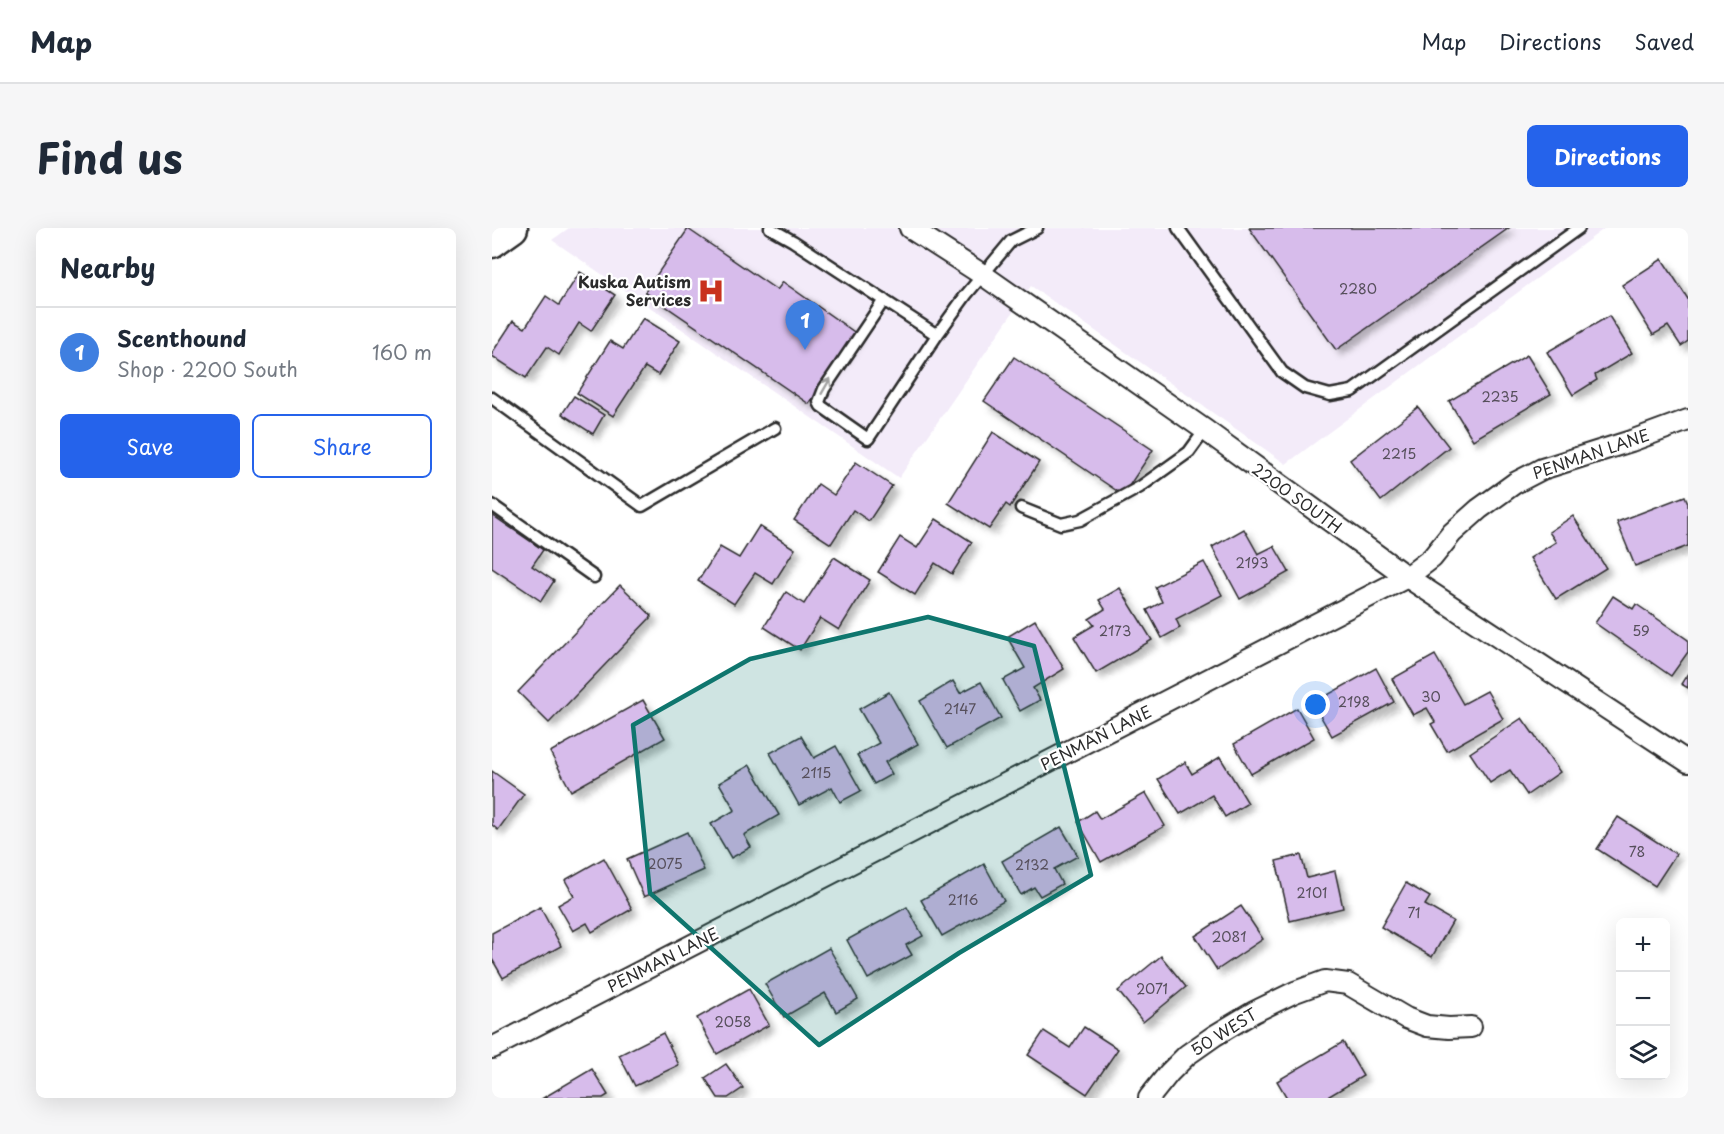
<!DOCTYPE html>
<html lang="en">
<head>
<meta charset="utf-8">
<style>
  :root { --surface:#fff; --page:#f6f6f7; --text:#1f2937; --muted:#747a83; --line:#e0e1e3; --accent:#2563eb }
  body { margin:0; font-family:"Playpen Sans",sans-serif; background:var(--page); color:var(--text) }
  .controls { position:absolute; right:18px; bottom:18px; display:grid; overflow:hidden; border-radius:9px; box-shadow:0 6px 24px #0002 }
  .controls button { width:54px; height:54px; display:grid; place-items:center; padding:0; border:0; border-bottom:2px solid var(--line); background:var(--surface); color:var(--text); font:30px sans-serif }
  .you { position:absolute; left:824px; top:477px; width:21px; height:21px; margin:-15px; border:4px solid #fff; border-radius:50%; background:#1a73e8; box-shadow:0 0 0 9px #1a73e833 }
  .badge { display:grid; place-items:center; width:39px; height:39px; border-radius:50%; background:var(--accent); color:#fff; font-size:20px; font-weight:700 }
  .pin { position:absolute; translate:-50% -50px; filter:drop-shadow(0 2px 3px #0008) }
  .pin::after { content:''; position:absolute; top:32px; width:21px; height:18px; background:inherit; clip-path:polygon(0 0,100% 0,50% 100%) }
  .list { margin:0; padding:0; list-style:none }
  h2 { display:flex; justify-content:space-between; align-items:center; height:78px; margin:0; padding:0 24px; font-size:26px }
  h2 small { font-size:20px; font-weight:400; color:var(--muted) }
  .list li { display:grid; grid-template-columns:39px 1fr auto; gap:18px; align-items:center; box-sizing:border-box; height:90px; padding:0 24px; border-top:2px solid var(--line) }
  .list b { display:block; font-size:22px; white-space:nowrap }
  .list p { margin:0; font-size:20px; white-space:nowrap; color:var(--muted) }
  .list em { font-size:20px; font-style:normal; color:var(--muted) }
  .actions { display:flex; gap:12px; padding:18px 24px }
  .actions a { flex:1; padding:14px 0; border:2px solid var(--accent); border-radius:9px; text-align:center; font-size:21px; color:var(--accent) }
  .actions .main { background:var(--accent); color:#fff }
  .icon { flex:none; width:33px; height:33px; fill:none; stroke:currentColor; stroke-width:2; stroke-linecap:round; stroke-linejoin:round }
  .map { position:relative; flex:none; width:1196px; height:870px; overflow:hidden; border-radius:9px }
  header { display:flex; align-items:center; gap:36px; box-sizing:border-box; height:84px; padding:0 30px; background:var(--surface); border-bottom:2px solid var(--line) }
  header strong { font-size:28px }
  nav { display:flex; gap:33px; margin-inline-start:auto; font-size:21px }
  .intro { display:flex; align-items:center; justify-content:space-between; box-sizing:border-box; height:144px; padding:0 36px }
  h1 { margin:0; font-size:42px }
  .button { padding:15px 27px; border-radius:9px; background:var(--accent); color:#fff; font-size:21px; font-weight:700 }
  main { display:flex; gap:36px; padding:0 36px }
  aside { flex:1; background:var(--surface); border-radius:9px; box-shadow:0 6px 24px #0002 }
  .map>svg:first-child { display:block }
  .built { fill:#f3ebf9 }
  .building { fill:#d7bceb; stroke:#2b2b2b; stroke-width:1.5; filter:url(#shadow) }
  .lines { fill:none; stroke-linecap:round; stroke-linejoin:round }
  .lane-casing { stroke:#2b2b2b; stroke-width:15 }
  .street-casing { stroke:#2b2b2b; stroke-width:24 }
  .secondary-casing { stroke:#2b2b2b; stroke-width:33 }
  .lane { stroke:#fff; stroke-width:10 }
  .street { stroke:#fff; stroke-width:20 }
  .secondary { stroke:#fff; stroke-width:28 }
  .oneway { stroke:#a0a0a0 }
  .marked { fill:#0f766e; fill-opacity:0.2; stroke:#0f766e; stroke-width:4.5; stroke-linejoin:round }
  .labels { text-anchor:middle; stroke-width:4.5; stroke-linejoin:round; paint-order:stroke }
  .number-label { font-size:14px; fill:#564f5b }
  .poi-label { font-size:16px; font-weight:bold; fill:#2b2b2b; stroke:#fff; text-anchor:end }
  .street-label { font-size:16px; fill:#2b2b2b; stroke:#fff }
</style>
</head>
<body>
<header>
<strong>Map</strong>
<nav><a>Map</a><a>Directions</a><a>Saved</a></nav>
</header>
<div class="intro"><h1>Find us</h1><a class="button">Directions</a></div>
<main>
<aside>
<h2>Nearby<small></small></h2>
<ul class="list">
<li><span class="badge" style="background:#3f7fe0">1</span><div><b>Scenthound</b><p>Shop · 2200 South</p></div><em>160 m</em></li>
</ul>
<div class="actions"><a class="main">Save</a><a>Share</a></div>
</aside>
<div class="map">
<svg width="1196" height="870" viewBox="0 0 1196 870">
  <defs>
    <filter id="shadow"><feDropShadow dx="5.5" dy="5.5" stdDeviation="3" flood-color="#0004"/></filter>
  </defs>
  <rect width="100%" height="100%" fill="#fff"/>
  <filter id="ink" filterUnits="userSpaceOnUse"><feTurbulence type="fractalNoise" baseFrequency=".0167" numOctaves="2"/><feDisplacementMap in="SourceGraphic" scale="12" xChannelSelector="R" yChannelSelector="G"/><feConvolveMatrix kernelMatrix="1 2 1 2 8 2 1 2 1" color-interpolation-filters="sRGB"/></filter>
  <g filter="url(#ink)">
    <path class="built" d="M77 0H1113L794 236 539 58 407 250 60 12Z"/>
    <g class="building">
      <path d="M757 0H1017L844 122Z"/>
      <path d="M196 1 285 62 291 54 365 106 317 176 153 64Z"/>
      <path d="M1170 31 1196 71V113L1189 118 1176 98 1161 107 1130 57Z"/>
      <path d="M88 44 123 67 99 103 87 95 67 127 55 119 34 150 0 128V125L21 93 33 100 54 68 67 77Z"/>
      <path d="M1117 88 1140 125 1103 147 1105 152 1081 167 1055 124Z"/>
      <path d="M151 90 188 113 166 147 153 139 121 188 85 165 118 113 131 121Z"/>
      <path d="M1035 127 1059 166 981 212 957 173Z"/>
      <path d="M522 129 661 222 631 267 492 173Z"/>
      <path d="M82 168 112 187 101 206 70 186Z"/>
      <path d="M926 179 957 219 889 273 858 232Z"/>
      <path d="M501 204 547 234 518 279 514 276 497 301 456 275Z"/>
      <path d="M364 234 400 258 377 293 361 282 339 316 302 292 326 256 342 267Z"/>
      <path d="M1193 268 1196 275V318L1143 338 1125 294Z"/>
      <path d="M0 287 51 322 40 338 62 353 49 373 0 340Z"/>
      <path d="M1081 288 1114 340 1064 371 1038 330 1064 314 1057 304Z"/>
      <path d="M444 291 480 314 460 346 443 335 423 367 386 344 408 309 425 320Z"/>
      <path d="M267 298 303 321 281 356 263 345 242 376 206 353 228 319 247 330Z"/>
      <path d="M752 301 766 326 782 318 797 344 748 371 720 319Z"/>
      <path d="M342 329 378 352 347 402 328 390 308 422 272 399 294 364 312 376Z"/>
      <path d="M712 334 730 367 684 391 688 400 670 410 655 382 670 374 663 359Z"/>
      <path d="M128 357 160 388 57 495 26 464Z"/>
      <path d="M628 360 660 412 604 445 582 409 602 397 597 391 613 381 607 372Z"/>
      <path d="M1121 368 1141 381 1144 376 1196 412V424L1179 448 1103 395Z"/>
      <path d="M543 392 572 441 541 460 548 472 528 483 511 452 533 440 515 409Z"/>
      <path d="M943 427 971 476 995 463 1011 491 955 523 939 496 943 494 935 480 921 487 900 451Z"/>
      <path d="M884 440 902 474 840 508 821 475Z"/>
      <path d="M1196 445V460L1189 456Z"/>
      <path d="M461 453 468 465 489 454 509 490 455 520 428 473Z"/>
      <path d="M397 464 426 516 393 534 400 546 382 556 365 527 387 515 367 481Z"/>
      <path d="M151 472 173 510 79 563 58 524Z"/>
      <path d="M805 480 822 510 759 546 742 516Z"/>
      <path d="M1030 490 1068 544 1035 567 1018 542 998 555 978 525Z"/>
      <path d="M309 508 322 530 344 518 369 563 348 574 340 559 307 577 278 525Z"/>
      <path d="M728 529 756 575 733 589 720 567 688 586 666 551 693 534 700 546Z"/>
      <path d="M258 537 287 587 252 607 259 619 239 630 219 596 243 582 227 555Z"/>
      <path d="M0 543 32 566 6 602 0 597Z"/>
      <path d="M654 565 673 598 609 634 586 594 603 583 608 591Z"/>
      <path d="M1126 589 1184 626 1163 658 1105 621Z"/>
      <path d="M569 599 586 628 562 641 570 656 548 668 542 659 529 667 510 633Z"/>
      <path d="M195 604 212 642 152 669 135 631Z"/>
      <path d="M809 627 815 650 843 643 851 680 798 693 784 633Z"/>
      <path d="M112 630 140 681 100 704 95 695 81 703 66 677 82 668 73 652Z"/>
      <path d="M492 636 512 673 450 708 429 672Z"/>
      <path d="M914 655 938 669 933 677 961 693 940 729 889 699Z"/>
      <path d="M749 678 771 711 725 742 703 708Z"/>
      <path d="M48 679 69 718 11 750 0 731V705Z"/>
      <path d="M415 679 431 708 414 717 420 727 376 751 355 712Z"/>
      <path d="M337 720 366 771 344 784 333 765 292 789 273 756Z"/>
      <path d="M669 728 694 759 651 794 626 763Z"/>
      <path d="M257 761 277 797 225 826 205 790Z"/>
      <path d="M592 799 626 821 595 866 536 827 552 803 578 820Z"/>
      <path d="M171 805 187 837 143 858 127 827Z"/>
      <path d="M851 814 871 848 834 870H795L785 853Z"/>
      <path d="M234 836 251 860 236 870H226L213 850Z"/>
      <path d="M100 841 116 867 111 870H51Z"/>
    </g>
    <g class="lines">
      <defs>
        <g id="lane">
          <path d="M278 0 301 13 445 107 474 67 519 13 545 0"/>
          <path d="M686 0 790 144 813 160 838 167 860 163 1087 0"/>
          <path d="M392 72 332 161 327 174 329 178 376 211 445 107"/>
          <path d="M0 170 150 278 283 200"/>
          <path d="M0 277 102 349"/>
          <path d="M529 280 569 296 588 292 648 259 697 224 713 202"/>
        </g>
        <g id="street">
          <path d="M418 0 491 47 713 202 915 349 1196 534"/>
          <path d="M0 820 915 349 940 330 960 305 987 281 1023 255 1050 241 1139 213 1196 192"/>
          <path d="M657 870 677 845 695 827 722 808 762 784 803 764 833 753 856 756 914 790 935 798 957 800 979 799"/>
        </g>
        <path id="secondary" d="M0 15 21 0"/>
      </defs>
      <use href="#lane" class="lane-casing"/>
      <use href="#street" class="street-casing"/>
      <use href="#secondary" class="secondary-casing"/>
      <use href="#lane" class="lane"/>
      <use href="#street" class="street"/>
      <use href="#secondary" class="secondary"/>
    </g>
    <defs><path id="oneway-shaft" d="M-6 0H5M1.5-3L5.5 0L1.5 3" fill="none" stroke-width="1.6" stroke-linecap="round" stroke-linejoin="round" transform="scale(1.5)"/></defs>
    <use class="oneway" href="#oneway-shaft" transform="translate(334 158) rotate(-60)"/>
  </g>
  <path class="marked" d="M436 389 542 418 599 647 467 725 327 817 158 665 141 497 258 431Z"/>
  <defs>
    <symbol id="hospital-bare" viewBox="-9 -9 18 18"><path d="M-5-5h3v3.5h4V-5h3V5h-3V1.5h-4V5h-3Z" fill="#c8321e" stroke="#fff" stroke-width="2.5" paint-order="stroke"/></symbol>
  </defs>
  <g fill-rule="evenodd">
    <use href="#hospital-bare" x="200" y="44" width="38" height="38"/>
  </g>
  <g class="labels">
    <g class="number-label">
      <text x="866" y="66">2280</text>
      <text x="1008" y="174">2235</text>
      <text x="907" y="231">2215</text>
      <text x="760" y="340">2193</text>
      <text x="623" y="408">2173</text>
      <text x="1149" y="408">59</text>
      <text x="939" y="474">30</text>
      <text x="862" y="479">2198</text>
      <text x="468" y="486">2147</text>
      <text x="324" y="550">2115</text>
      <text x="1145" y="629">78</text>
      <text x="173" y="641">2075</text>
      <text x="540" y="642">2132</text>
      <text x="820" y="670">2101</text>
      <text x="471" y="677">2116</text>
      <text x="922" y="690">71</text>
      <text x="737" y="714">2081</text>
      <text x="660" y="766">2071</text>
      <text x="241" y="799">2058</text>
    </g>
    <g class="poi-label">
      <text x="199" y="60">Kuska Autism<tspan x="199" dy="18">Services</tspan></text>
    </g>
    <g class="street-label">
      <text transform="translate(1099 226) rotate(-19)" y="6">PENMAN LANE</text>
      <text transform="translate(805 270) rotate(36)" y="6">2200 SOUTH</text>
      <text transform="translate(604 510) rotate(-27)" y="6">PENMAN LANE</text>
      <text transform="translate(171 732) rotate(-27)" y="6">PENMAN LANE</text>
      <text transform="translate(732 804) rotate(-32)" y="6">50 WEST</text>
    </g>
  </g>
</svg>
<div class="controls">
<button>+</button>
<button>−</button>
<button><svg class="icon" aria-label="layers" viewBox="0 0 24 24"><path d="M12 4l9 5-9 5-9-5zM3 14l9 5 9-5"/></svg></button>
</div>
<div class="you"></div>
<div class="pin badge" style="left:313px;top:122px;background:#3f7fe0">1</div>
</div>
</main>
</body>
</html>
